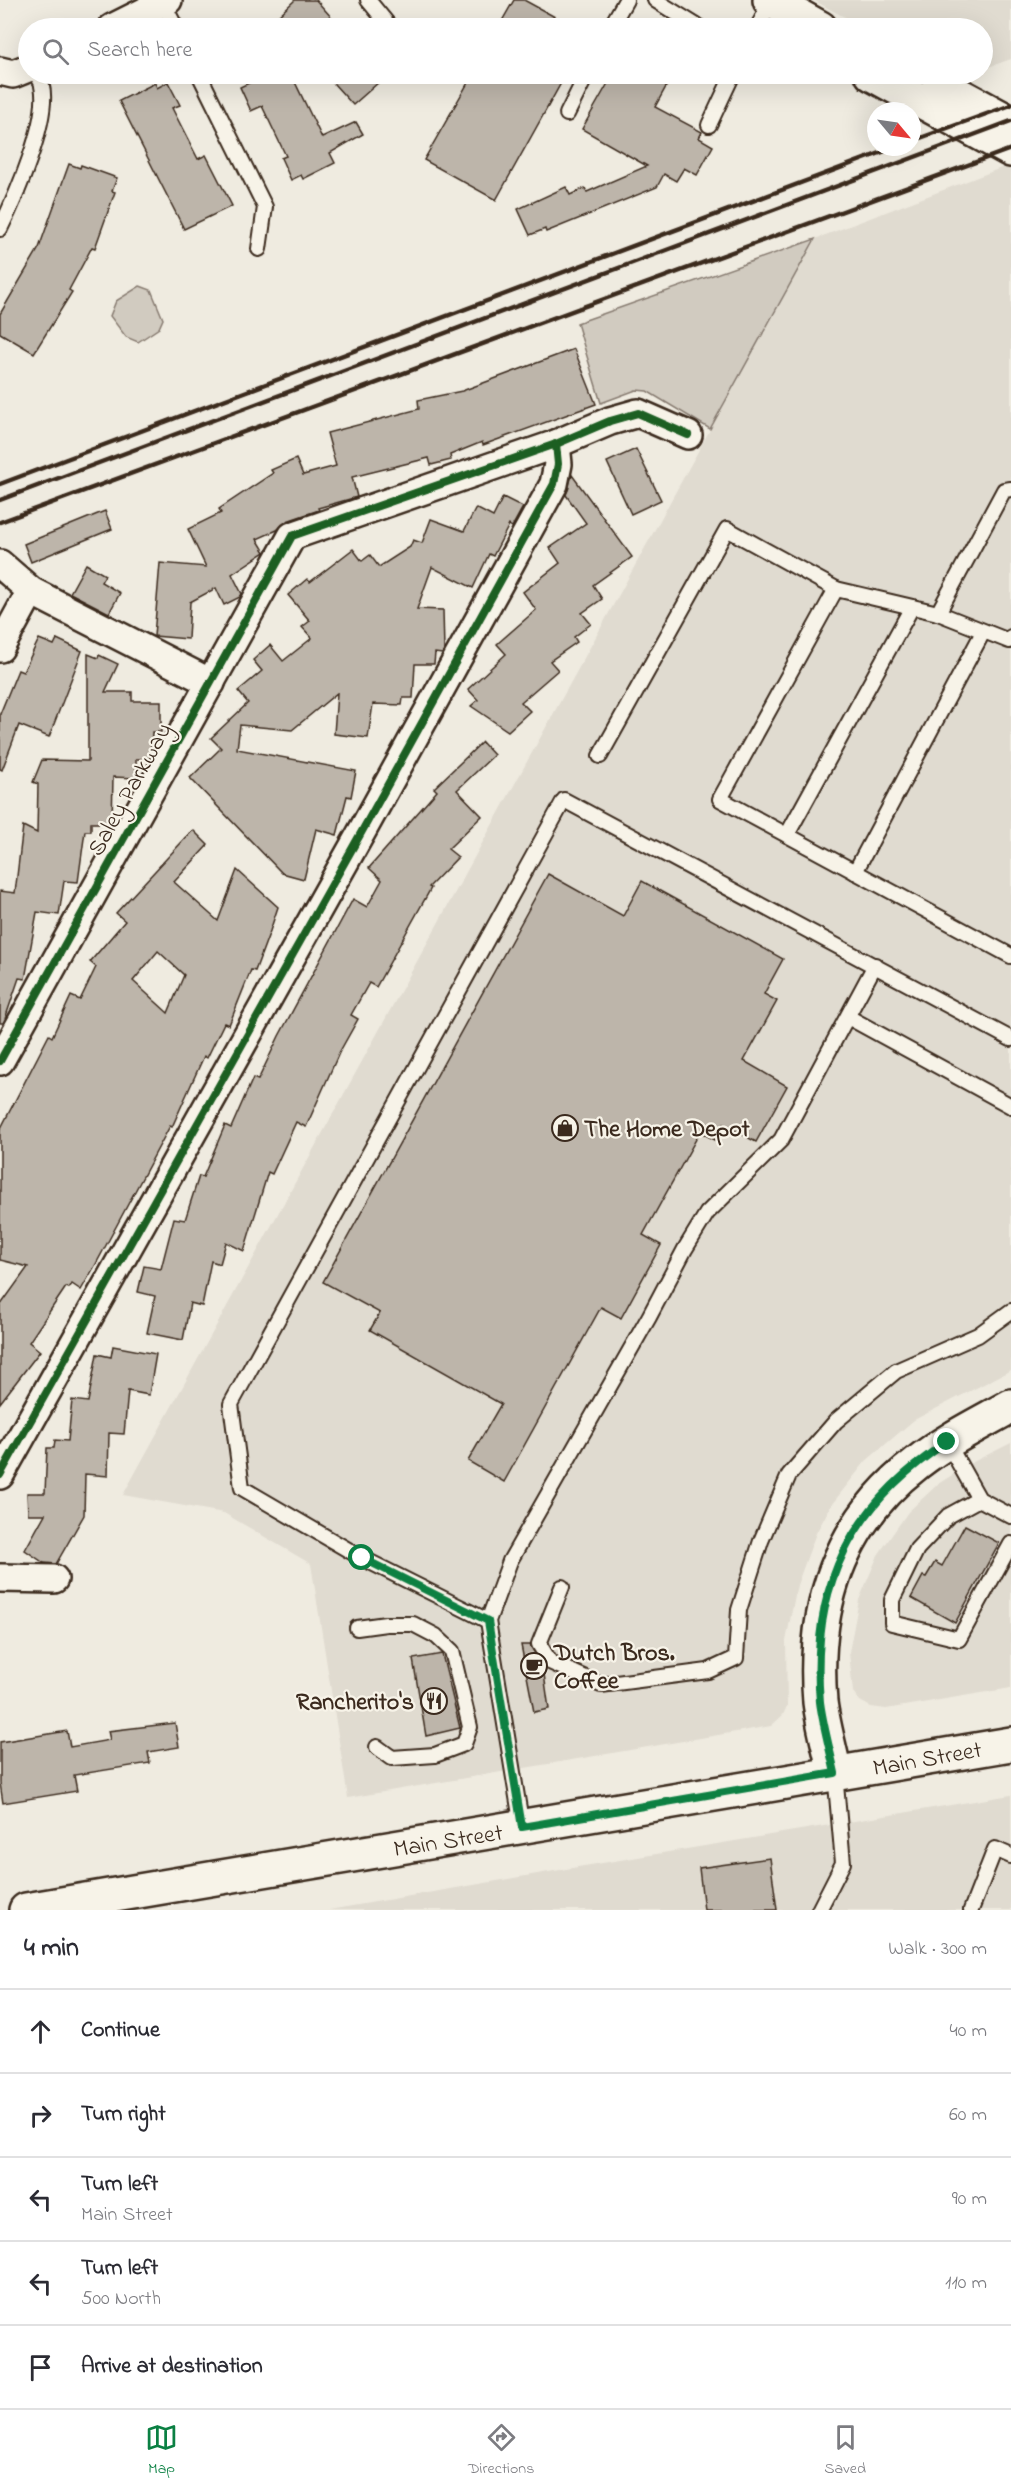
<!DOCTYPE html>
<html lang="en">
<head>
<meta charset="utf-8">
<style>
  :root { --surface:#fff; --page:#f7f7f7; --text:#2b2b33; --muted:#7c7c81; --line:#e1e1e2; --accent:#0b8043 }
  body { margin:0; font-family:"Indie Flower",sans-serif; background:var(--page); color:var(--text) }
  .compass { position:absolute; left:867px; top:102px; width:54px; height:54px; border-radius:50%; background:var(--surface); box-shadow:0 6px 24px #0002; rotate:119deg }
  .stop { position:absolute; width:18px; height:18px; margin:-14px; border:4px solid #0b8043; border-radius:50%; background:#fff }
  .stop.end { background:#0b8043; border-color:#fff; box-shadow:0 2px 6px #0008 }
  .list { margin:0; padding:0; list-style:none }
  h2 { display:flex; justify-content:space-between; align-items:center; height:78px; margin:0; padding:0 24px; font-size:26px }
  h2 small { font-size:20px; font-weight:400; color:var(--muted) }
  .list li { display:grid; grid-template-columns:39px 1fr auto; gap:18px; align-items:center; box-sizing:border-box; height:84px; padding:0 24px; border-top:2px solid var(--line) }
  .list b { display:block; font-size:22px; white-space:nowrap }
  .list p { margin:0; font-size:20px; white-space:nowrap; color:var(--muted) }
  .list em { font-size:20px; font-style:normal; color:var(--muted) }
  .icon { flex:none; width:33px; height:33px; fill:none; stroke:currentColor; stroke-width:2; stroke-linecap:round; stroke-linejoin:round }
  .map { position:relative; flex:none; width:1011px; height:1910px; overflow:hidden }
  .search { position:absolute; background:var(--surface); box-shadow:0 6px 24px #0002; left:18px; right:18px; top:18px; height:66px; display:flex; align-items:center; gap:15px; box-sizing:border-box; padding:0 21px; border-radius:33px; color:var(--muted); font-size:22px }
  .sheet { height:498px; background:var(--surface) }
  nav { display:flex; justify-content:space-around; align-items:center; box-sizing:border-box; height:84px; border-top:2px solid var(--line); background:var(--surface); font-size:16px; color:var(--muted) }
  nav a { display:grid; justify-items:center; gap:3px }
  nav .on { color:var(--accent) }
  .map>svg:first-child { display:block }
  .built { fill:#e0dbd0 }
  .green { fill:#d1cbc0; stroke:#867a6f; stroke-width:1.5 }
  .building { fill:#bdb5aa; stroke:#3b2a1e; stroke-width:1.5; fill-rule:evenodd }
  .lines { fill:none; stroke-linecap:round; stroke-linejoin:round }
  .service-casing { stroke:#3b2a1e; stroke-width:18 }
  .minor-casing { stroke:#3b2a1e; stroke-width:32 }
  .tertiary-casing { stroke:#3b2a1e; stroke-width:38 }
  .secondary-casing { stroke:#3b2a1e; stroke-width:38 }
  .service { stroke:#f7f3e8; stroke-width:14 }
  .minor { stroke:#f7f3e8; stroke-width:27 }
  .tertiary { stroke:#f7f3e8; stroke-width:33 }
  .secondary { stroke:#f7f3e8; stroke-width:33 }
  .rail { stroke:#3b2a1e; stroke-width:4.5 }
  .cycleway-casing { stroke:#f7f3e8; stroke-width:11 }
  .cycleway { stroke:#1b5e20; stroke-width:8 }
  .route { stroke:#0b8043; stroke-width:8 }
  .labels { text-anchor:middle; stroke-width:4.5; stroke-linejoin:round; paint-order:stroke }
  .street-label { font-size:24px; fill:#3b2a1e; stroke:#f7f3e8 }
  .poi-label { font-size:24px; font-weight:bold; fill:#3b2a1e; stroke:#f7f3e8; text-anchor:start }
</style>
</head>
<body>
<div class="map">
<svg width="1011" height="1910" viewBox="0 0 1011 1910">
  <rect width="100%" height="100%" fill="#efebe0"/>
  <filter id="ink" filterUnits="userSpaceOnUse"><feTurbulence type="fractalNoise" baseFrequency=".0167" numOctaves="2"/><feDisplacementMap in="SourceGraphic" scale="12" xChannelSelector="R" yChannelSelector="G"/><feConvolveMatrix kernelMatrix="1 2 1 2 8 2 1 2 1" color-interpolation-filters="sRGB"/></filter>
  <g filter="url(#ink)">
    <g class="built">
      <path d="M813 0H1011V59L983 69 982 28H865Z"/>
      <path d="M1009 165 1011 166V1370L914 1420 866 1461 832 1504 816 1533 797 1585 786 1641 787 1706 783 1715 771 1726 348 1798 311 1564 224 1513 123 1495 815 239Z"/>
      <path d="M1011 1443V1688L886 1709 871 1707 860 1701 853 1692 849 1652 859 1600 878 1555 908 1512 938 1484 971 1463Z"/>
      <path d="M1011 1795V1910H329L566 1869Z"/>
    </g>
    <g class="green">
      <path d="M815 239 710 429 647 391 636 390 601 403 577 323Z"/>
      <path d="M140 286 151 290 163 319 159 328 138 342 126 337 110 316 116 301Z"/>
    </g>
    <g class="building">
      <path d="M295 0H316L341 28H285L276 18Z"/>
      <path d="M514 0H524L575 28H498Z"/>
      <path d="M250 74H291L322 138 356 122 363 134 330 153 335 163 303 179 301 175 291 180 281 158 286 156 262 106 251 111 240 87 253 81Z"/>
      <path d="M325 74H388L353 105Z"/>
      <path d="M473 74H566L496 200 424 160Z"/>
      <path d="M622 74H673L655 107 702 132 699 138 713 146 697 175 684 168 676 181 664 174 657 187 546 232 545 229 530 235 518 209 566 187 570 195 585 188 587 192 647 166 582 129 611 78Z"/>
      <path d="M168 82 180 105 172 108 198 159 206 155 232 206 184 229 119 101 155 83 157 88Z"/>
      <path d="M69 164 80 168 81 165 117 178 112 191 115 192 95 248 92 247 69 290 72 292 34 353 0 333V314L39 248Z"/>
      <path d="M574 349 596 404 483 445 482 442 450 455 451 460 431 465 429 458 352 477 357 497 318 508 319 510 287 521 277 530 257 539 265 552 232 574 242 594 240 597 224 605 216 588 190 602 188 639 154 636 160 563 206 567 188 529 221 513 219 509 273 473 271 470 296 459 303 475 336 466 327 433 419 409 418 400 462 391Z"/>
      <path d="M636 449 661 500 631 514 607 462Z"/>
      <path d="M572 475 632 557 593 585 602 599 582 613 591 624 574 637 577 642 550 661 558 670 521 702 530 711 508 731 471 706 478 700 468 689 506 654 497 644 536 610 523 592 560 563 550 548 586 523 566 495Z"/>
      <path d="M503 497 523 507 512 527 509 525 493 556 489 554 473 588 432 567 417 609 443 610 444 651 442 654 435 653 434 664H415L413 698H403L402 705 373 704 368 738 334 734 337 693 292 730 240 725 237 749 356 771 351 797 347 796 337 835 316 829 304 879 282 873 190 778 221 748 211 738 248 703 238 691 262 671 253 660 270 645 283 661 312 638 302 627 310 621 288 595 307 579 310 582 353 549 362 561 370 555 379 567 410 547 413 540 422 543 431 519 464 531 476 508 493 517Z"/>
      <path d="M105 511 112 529 31 562 24 544Z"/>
      <path d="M86 564 105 575 101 582 120 593 109 613 70 593Z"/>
      <path d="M39 639 54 645 57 639 82 651 49 737 19 725 2 770 0 769V714L18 670 23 672Z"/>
      <path d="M88 654 98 658 99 655 118 664 105 692H132V701H161V732H152L150 759H136V778L113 777 112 823H91V831H85L78 882 64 881 59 915 37 912 25 979 19 978 5 1019 3 1023H0V891L15 893 23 826 37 833 38 784 33 782 42 760 88 761Z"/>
      <path d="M482 742 494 755 457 790 482 816 448 849 458 857 429 887 431 888 376 987 369 983 351 1015 358 1019 339 1053 306 1127 296 1122 272 1174 268 1172 244 1251 226 1242 220 1264 211 1261 202 1306 190 1303 183 1340 147 1333 155 1296 138 1292 144 1266 161 1269 174 1218 185 1220 199 1176 203 1177 225 1125 231 1128 253 1078 258 1080 279 1036 353 899 367 907 382 880 369 868 437 791 434 788Z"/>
      <path d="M193 830 208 845 174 882 218 921 237 870 278 907 270 931 255 971 251 970 229 1025 224 1023 207 1058 204 1056 172 1127 170 1126 96 1264 81 1290 72 1284 69 1288 66 1287 29 1342 40 1351 0 1403V1306L28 1267 0 1260V1130L49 1035 52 1037 71 996 80 1000 96 967 90 962 125 921 116 913ZM158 951 184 975 168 1013 133 981Z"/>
      <path d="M548 874 623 916 642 881 783 959 764 994 777 1001 744 1061 787 1086 756 1142 723 1124 715 1140 700 1132 643 1235 661 1245 621 1318 601 1307 504 1482 468 1461 501 1404 370 1330 380 1313 323 1282Z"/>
      <path d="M113 1346 156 1354 149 1395 128 1391 124 1434 109 1433 108 1476 85 1474 84 1515 56 1564 44 1563 25 1550 45 1514H28L27 1493H45L47 1448H54L55 1440 68 1441 72 1400 88 1402 97 1354 111 1357Z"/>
      <path d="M965 1525 999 1543 955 1623 911 1598 923 1576 926 1577 935 1562 942 1566Z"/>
      <path d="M521 1645H530L543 1667 549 1709 534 1712Z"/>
      <path d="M442 1654 460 1728 426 1736 413 1659Z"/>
      <path d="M175 1723 179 1747 148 1752 150 1763 74 1775 77 1791 3 1803 0 1783V1742L67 1731 70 1747 110 1740 108 1731Z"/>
      <path d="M770 1858 777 1910H704L699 1868Z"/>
    </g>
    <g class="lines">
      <defs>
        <g id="service">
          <path d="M368 0 391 28"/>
          <path d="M655 0 700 28"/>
          <path d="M163 3 176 28"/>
          <path d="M610 28 626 0"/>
          <path d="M757 28 772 1"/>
          <path d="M199 74 265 207 259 249"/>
          <path d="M567 114 587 74"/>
          <path d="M709 125 733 74"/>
          <path d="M0 229C15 199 50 119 42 86 42 82 38 77 36 74"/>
          <path d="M938 613 1004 490 1011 489"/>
          <path d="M1011 637 1009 641 938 613 836 589 720 799 1011 956"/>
          <path d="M600 756 727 529 836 589"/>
          <path d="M787 835 912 607"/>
          <path d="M855 872 983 632"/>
          <path d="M848 1017 1011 1106"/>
          <path d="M947 1442 979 1499 1011 1516"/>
          <path d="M979 1499 948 1516 917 1549 892 1600V1623L959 1639 1011 1544"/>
          <path d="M562 1587 539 1644 550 1662 601 1685 708 1671 736 1658 739 1610 761 1541 789 1475 836 1421 896 1371 978 1335 1011 1311"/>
          <path d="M488 1621 362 1558 242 1488 231 1404 564 800 1011 1039"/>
          <path d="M357 1628 386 1624H413L436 1636 452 1651 470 1727 464 1744 435 1755 392 1758 377 1747"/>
          <path d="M522 1827 488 1621 510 1561 649 1317 685 1249 707 1213 781 1140 875 965"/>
          <path d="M819 1910 843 1863 835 1773"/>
          <path d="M971 1910 995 1849 1011 1856"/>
        </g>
        <g id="minor">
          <path d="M112 28 168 0"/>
          <path d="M0 71 13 74 28 68"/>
          <path d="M0 564 31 591 211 683"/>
          <path d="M0 648 31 591"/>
          <path d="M0 1061 292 536 556 444 610 421 638 413 688 435"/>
          <path d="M0 1475 361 833 554 484 558 464 556 444"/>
          <path d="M0 1578 54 1579"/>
        </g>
        <g id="tertiary">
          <path d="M770 0 820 28"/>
          <path d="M872 74 1011 150"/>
          <path d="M939 84 1011 123"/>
          <path d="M835 1773C830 1750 823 1725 820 1702 812 1606 840 1522 917 1463 946 1440 979 1424 1011 1406"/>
        </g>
        <path id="secondary" d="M26 1910 1011 1744"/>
      </defs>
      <use href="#service" class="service-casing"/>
      <use href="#minor" class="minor-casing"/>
      <use href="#tertiary" class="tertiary-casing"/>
      <use href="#secondary" class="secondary-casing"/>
      <use href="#service" class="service"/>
      <use href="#minor" class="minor"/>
      <use href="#tertiary" class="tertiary"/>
      <use href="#secondary" class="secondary"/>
      <g class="rail">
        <path d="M912 141 1011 105"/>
        <path d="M0 484 896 147"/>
        <path d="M0 500 1011 121"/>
        <path d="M0 522 1011 149"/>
      </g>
      <defs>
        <g id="cycleway">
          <path d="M0 1061 292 536 556 444 610 421 638 413 688 435"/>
          <path d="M0 1475 361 833 554 484 558 464 556 444"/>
        </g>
      </defs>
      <use href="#cycleway" class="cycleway-casing"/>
      <use href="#cycleway" class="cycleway"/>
    </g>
  </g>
  <g class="lines" filter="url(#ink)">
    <path class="route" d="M362 1558 488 1621 522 1827 835 1773C830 1750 823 1725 820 1702 810 1586 851 1505 947 1442"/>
  </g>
  <defs>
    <symbol id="shop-ring" viewBox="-11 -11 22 22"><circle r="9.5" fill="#f7f3e8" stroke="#3b2a1e" stroke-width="1.5"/><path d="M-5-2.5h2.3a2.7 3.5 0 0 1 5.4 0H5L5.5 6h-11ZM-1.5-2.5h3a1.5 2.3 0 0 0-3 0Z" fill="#3b2a1e"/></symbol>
    <symbol id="cafe-ring" viewBox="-11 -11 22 22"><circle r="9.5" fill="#f7f3e8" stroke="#3b2a1e" stroke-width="1.5"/><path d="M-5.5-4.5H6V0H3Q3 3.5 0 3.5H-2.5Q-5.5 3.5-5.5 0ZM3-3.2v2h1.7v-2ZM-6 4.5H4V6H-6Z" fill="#3b2a1e"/></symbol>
    <symbol id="restaurant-ring" viewBox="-11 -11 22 22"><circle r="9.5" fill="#f7f3e8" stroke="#3b2a1e" stroke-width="1.5"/><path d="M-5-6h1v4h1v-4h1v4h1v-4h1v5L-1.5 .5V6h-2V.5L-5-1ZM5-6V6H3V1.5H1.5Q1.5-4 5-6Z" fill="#3b2a1e"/></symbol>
  </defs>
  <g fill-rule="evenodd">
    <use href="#shop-ring" x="550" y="1113" width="30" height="30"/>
    <use href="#cafe-ring" x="519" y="1651" width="30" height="30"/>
    <use href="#restaurant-ring" x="419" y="1686" width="30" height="30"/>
  </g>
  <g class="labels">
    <g class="street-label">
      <text transform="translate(129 789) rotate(-61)" y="8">Saley Parkway</text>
      <text transform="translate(927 1758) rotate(-10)" y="8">Main Street</text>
      <text transform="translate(448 1840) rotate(-9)" y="8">Main Street</text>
    </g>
    <g class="poi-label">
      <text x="584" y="1136">The Home Depot</text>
      <text x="554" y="1660">Dutch Bros.<tspan x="554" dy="28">Coffee</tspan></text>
      <text x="414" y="1709" text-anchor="end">Rancherito's</text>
    </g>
  </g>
</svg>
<svg class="compass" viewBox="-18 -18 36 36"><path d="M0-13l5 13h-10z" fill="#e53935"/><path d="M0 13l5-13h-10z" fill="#7c7c81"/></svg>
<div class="stop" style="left:362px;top:1558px"></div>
<div class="stop end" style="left:947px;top:1442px"></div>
<div class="search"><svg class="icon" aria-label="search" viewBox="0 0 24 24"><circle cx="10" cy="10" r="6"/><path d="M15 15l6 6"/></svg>Search here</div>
</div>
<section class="sheet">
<h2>4 min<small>Walk · 300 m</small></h2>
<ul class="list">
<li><svg class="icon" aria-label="ahead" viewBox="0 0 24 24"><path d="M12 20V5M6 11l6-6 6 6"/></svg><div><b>Continue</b></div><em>40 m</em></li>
<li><svg class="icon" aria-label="right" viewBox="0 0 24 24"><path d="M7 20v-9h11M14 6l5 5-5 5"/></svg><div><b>Turn right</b></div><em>60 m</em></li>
<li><svg class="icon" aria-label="left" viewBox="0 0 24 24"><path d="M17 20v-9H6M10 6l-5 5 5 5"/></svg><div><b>Turn left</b><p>Main Street</p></div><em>90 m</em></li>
<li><svg class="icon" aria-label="left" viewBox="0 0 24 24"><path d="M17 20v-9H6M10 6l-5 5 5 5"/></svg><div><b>Turn left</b><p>500 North</p></div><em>110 m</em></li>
<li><svg class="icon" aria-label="arrive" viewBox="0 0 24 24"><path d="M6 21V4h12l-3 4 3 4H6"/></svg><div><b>Arrive at destination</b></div></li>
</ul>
</section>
<nav>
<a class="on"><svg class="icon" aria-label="map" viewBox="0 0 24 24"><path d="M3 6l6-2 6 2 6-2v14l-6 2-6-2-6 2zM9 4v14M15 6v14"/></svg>Map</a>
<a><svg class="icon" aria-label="directions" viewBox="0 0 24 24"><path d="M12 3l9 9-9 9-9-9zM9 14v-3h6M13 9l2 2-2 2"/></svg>Directions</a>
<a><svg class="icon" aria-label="saved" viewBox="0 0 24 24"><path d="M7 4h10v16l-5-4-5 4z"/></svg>Saved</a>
</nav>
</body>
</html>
